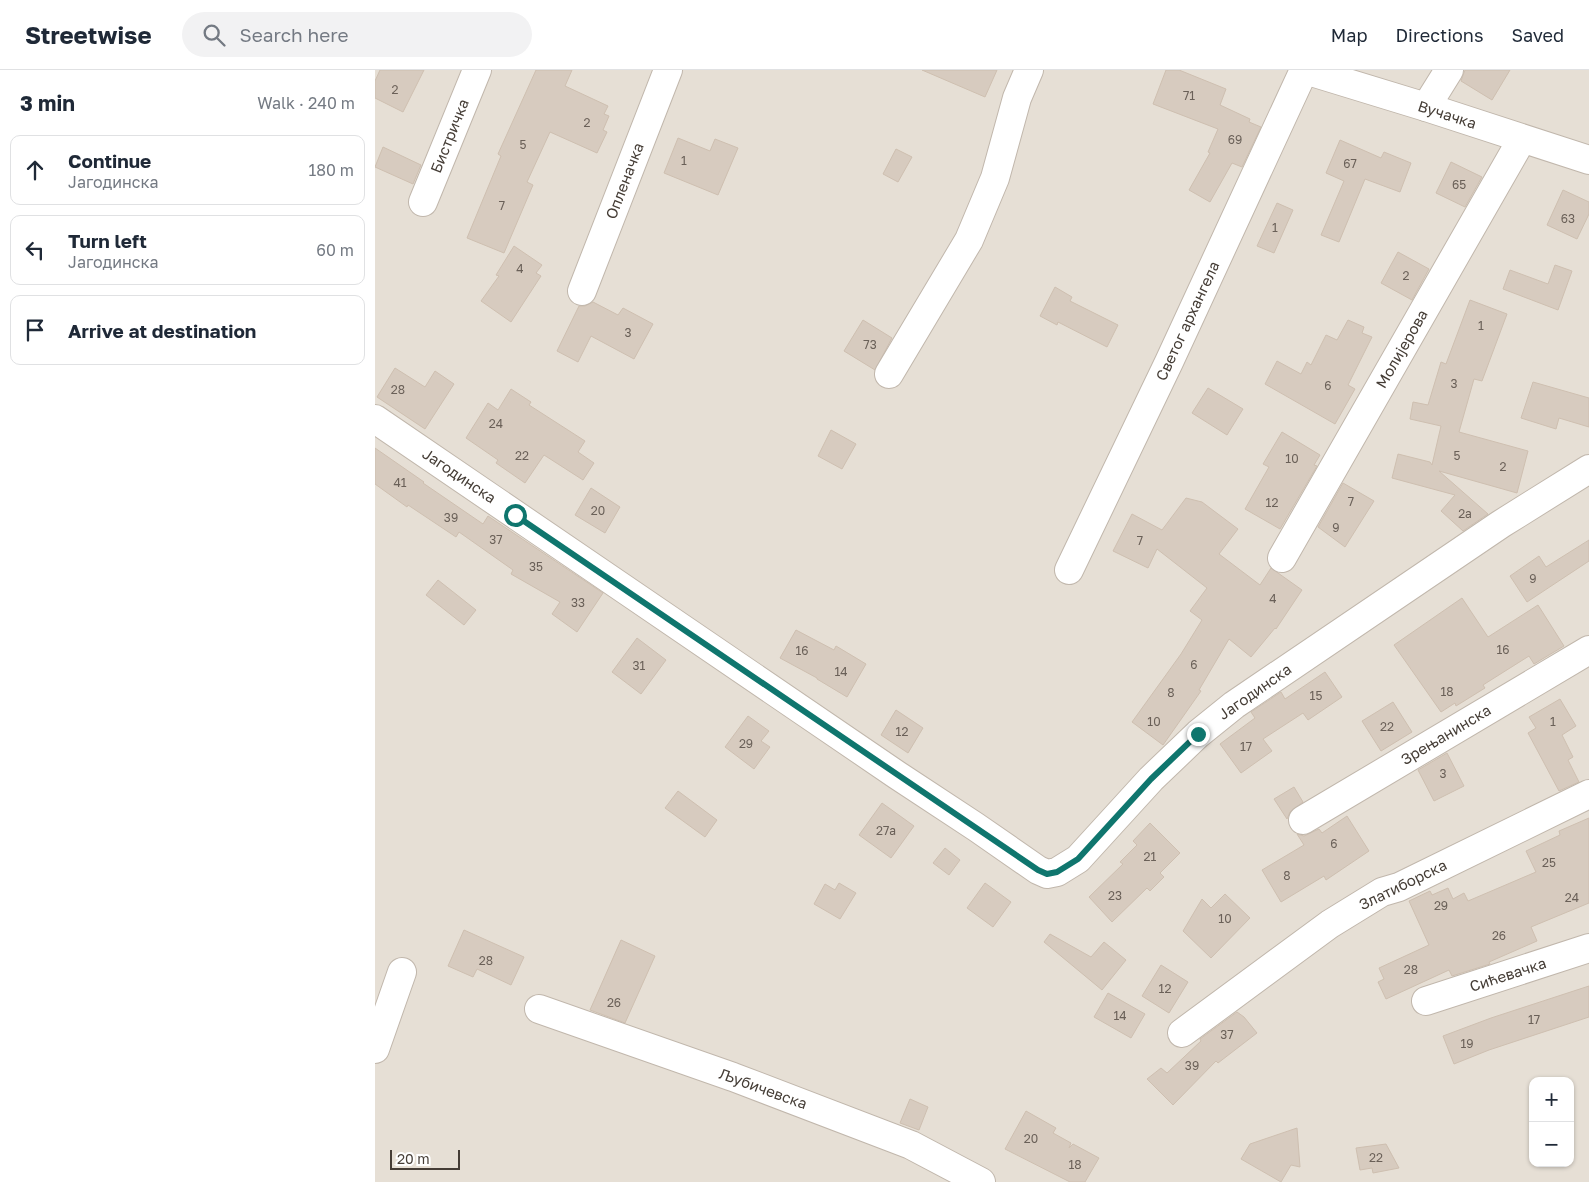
<!DOCTYPE html>
<html lang="en">
<head>
<meta charset="utf-8">
<style>
  :root { --surface:#fff; --page:#f2f2f3; --text:#1f2937; --muted:#747a83; --line:#e0e1e3 }
  body { margin:0; font-family:"Golos Text",sans-serif; background:var(--page); color:var(--text) }
  .controls { position:absolute; right:15px; bottom:15px; display:grid; overflow:hidden; border-radius:10px; box-shadow:0 1px 4px #0004 }
  .controls button { width:45px; height:45px; display:grid; place-items:center; padding:0; border:0; border-bottom:1px solid var(--line); background:var(--surface); color:var(--text); font:25px sans-serif }
  .scale { position:absolute; left:15px; bottom:12px; width:70px; box-sizing:border-box; padding-left:5px; border:2px solid #453d36; border-top:0; font-size:14px; line-height:18px; white-space:nowrap; color:#453d36; -webkit-text-stroke:4px #fff; paint-order:stroke }
  .stop { position:absolute; width:15px; height:15px; margin:-11px; border:4px solid #0f766e; border-radius:50%; background:#fff }
  .stop.end { background:#0f766e; border-color:#fff; box-shadow:0 1px 5px #0008 }
  .list { margin:0; padding:0; list-style:none }
  h2 { display:flex; justify-content:space-between; align-items:center; height:65px; margin:0; padding:0 20px; font-size:21px }
  h2 small { font-size:16px; font-weight:400; color:var(--muted) }
  .list li { display:grid; grid-template-columns:32px 1fr auto; gap:15px; align-items:center; box-sizing:border-box; height:70px; margin:0 10px 10px; padding:0 10px; border:1px solid var(--line); border-radius:10px }
  .list b { display:block; font-size:19px; white-space:nowrap }
  .list p { margin:0; font-size:16px; white-space:nowrap; color:var(--muted) }
  .list em { font-size:16px; font-style:normal; color:var(--muted) }
  .icon { flex:none; width:28px; height:28px; fill:none; stroke:currentColor; stroke-width:2; stroke-linecap:round; stroke-linejoin:round }
  .map { position:relative; flex:none; width:1214px; height:1112px; overflow:hidden }
  header { display:flex; align-items:center; gap:30px; box-sizing:border-box; height:70px; padding:0 25px; background:var(--surface); border-bottom:1px solid var(--line) }
  header strong { font-size:24px }
  nav { display:flex; gap:28px; margin-inline-start:auto; font-size:18px }
  .search { width:350px; height:45px; background:var(--page); display:flex; align-items:center; gap:12px; box-sizing:border-box; padding:0 18px; border-radius:28px; color:var(--muted); font-size:19px }
  main { display:flex }
  aside { flex:1; background:var(--surface) }
  .map>svg:first-child { display:block }
  .residential { fill:#e6dfd5; fill-rule:evenodd }
  .building { fill:#d7cbbf; stroke:#cebfb0 }
  .lines { fill:none; stroke-linecap:round; stroke-linejoin:round }
  .minor-casing { stroke:#c1b7ac; stroke-width:30 }
  .minor { stroke:#fff; stroke-width:28 }
  .route { stroke:#0f766e; stroke-width:6 }
  .labels { text-anchor:middle; stroke-width:4; stroke-linejoin:round; paint-order:stroke }
  .number-label { font-size:12px; fill:#6a6058 }
  .street-label { font-size:15px; fill:#453d36; stroke:#fff }
</style>
</head>
<body>
<header>
<strong>Streetwise</strong>
<div class="search"><svg class="icon" aria-label="search" viewBox="0 0 24 24"><circle cx="10" cy="10" r="6"/><path d="M15 15l6 6"/></svg>Search here</div>
<nav><a>Map</a><a>Directions</a><a>Saved</a></nav>
</header>
<main>
<aside>
<h2>3 min<small>Walk · 240 m</small></h2>
<ul class="list">
<li><svg class="icon" aria-label="ahead" viewBox="0 0 24 24"><path d="M12 20V5M6 11l6-6 6 6"/></svg><div><b>Continue</b><p>Јагодинска</p></div><em>180 m</em></li>
<li><svg class="icon" aria-label="left" viewBox="0 0 24 24"><path d="M17 20v-9H6M10 6l-5 5 5 5"/></svg><div><b>Turn left</b><p>Јагодинска</p></div><em>60 m</em></li>
<li><svg class="icon" aria-label="arrive" viewBox="0 0 24 24"><path d="M6 21V4h12l-3 4 3 4H6"/></svg><div><b>Arrive at destination</b></div></li>
</ul>
</aside>
<div class="map">
<svg width="1214" height="1112" viewBox="0 0 1214 1112">
  <rect width="100%" height="100%" fill="#f3ede6"/>
  <path class="residential" d="M0 0H1214V1112H0ZM1158 1011H1195V1093H1158Z"/>
  <g class="building">
    <path d="M5 0H49L28 42 0 28V11Z"/>
    <path d="M161 0H197L190 16 233 36 229 44 234 46 228 60 232 62 222 83 175 62 152 112 158 115 129 183 92 168 126 86 123 84Z"/>
    <path d="M547 0H622L610 27Z"/>
    <path d="M791 0H804L851 19 845 35 875 49 874 52 886 57 867 97 857 93 835 132 814 120 835 83 833 82 843 59 778 34Z"/>
    <path d="M1090 0H1135L1117 30 1086 11Z"/>
    <path d="M303 68 335 81 340 69 363 78 343 125 289 103Z"/>
    <path d="M965 70 1006 88 1009 82 1036 93 1025 122 990 109 964 172 946 165 969 111 951 103Z"/>
    <path d="M8 77 46 95 38 114 0 97Z"/>
    <path d="M521 79 537 87 523 112 508 104Z"/>
    <path d="M1076 92 1107 107 1090 137 1061 123Z"/>
    <path d="M1188 120 1214 132V144L1202 169 1172 155Z"/>
    <path d="M902 133 918 140 899 183 882 176Z"/>
    <path d="M139 176 167 195 161 203 166 206 136 252 106 231 124 206 121 205Z"/>
    <path d="M1023 182 1054 199 1037 230 1006 213Z"/>
    <path d="M1180 195 1197 201 1183 240 1128 219 1135 200 1173 214Z"/>
    <path d="M680 217 697 227 695 231 743 255 732 277 683 252 682 255 665 246Z"/>
    <path d="M1095 230 1132 244 1107 311 1099 309 1084 362 1153 381 1142 423 1064 401 1113 444 1088 461 1066 441 1080 425 1017 408 1023 384 1055 392 1057 395 1066 356 1035 349 1038 332 1053 335 1066 292 1071 294Z"/>
    <path d="M218 232 243 245 248 238 278 254 259 289 216 266 203 292 182 281 204 236H210Z"/>
    <path d="M488 250 517 268 500 300 469 281Z"/>
    <path d="M973 250 989 257 987 263 997 267 973 315 980 319 960 354 890 314 902 291 926 304 932 292 936 295 951 265 962 270Z"/>
    <path d="M20 298 50 317 60 301 79 314 50 359 2 327Z"/>
    <path d="M1158 312 1214 328V357L1184 348 1181 359 1146 348Z"/>
    <path d="M833 318 868 339 852 365 817 343Z"/>
    <path d="M136 319 156 332 154 335 210 371 203 382 219 393 208 410 169 385 150 413 121 393 123 390 91 368 113 333 123 340Z"/>
    <path d="M456 360 481 374 467 399 443 386Z"/>
    <path d="M907 362 945 385 939 395 942 396 905 459 870 439 894 397 888 394Z"/>
    <path d="M0 378 49 412 48 413 108 454 113 446 228 523 202 562 177 544 185 532 136 504 138 500 84 462 81 467 33 435 32 437 0 414Z"/>
    <path d="M968 413 999 431 970 477 943 457Z"/>
    <path d="M216 418 245 437 230 463 200 445Z"/>
    <path d="M811 428 827 432 863 459 844 484 885 515 896 498 927 520 901 559 900 558 876 587 854 569 824 620 826 621 788 675 757 652 806 584 827 550 815 541 832 518 782 479 773 498 738 481 757 444 787 460Z"/>
    <path d="M1214 470V491L1152 532 1135 506 1164 486 1171 497Z"/>
    <path d="M63 510 101 540 89 555 51 525Z"/>
    <path d="M1087 528 1113 567 1163 535 1189 576 1159 594 1154 586 1108 615 1110 618 1081 636 1080 633 1066 642 1019 575Z"/>
    <path d="M421 560 459 580 461 576 491 594 472 627 442 609V608L405 588Z"/>
    <path d="M262 568 291 590 266 624 237 602Z"/>
    <path d="M950 602 967 627 933 650 928 643 888 669 897 681 866 703 845 674 880 648 876 642 906 622 910 629Z"/>
    <path d="M1185 629 1201 656 1187 665 1198 687 1193 690 1204 712 1184 721 1153 663 1161 658 1154 647Z"/>
    <path d="M1018 632 1037 662 1006 681 987 651Z"/>
    <path d="M521 640 548 658 533 683 506 665Z"/>
    <path d="M373 646 394 661 386 671 395 677 379 699 350 677Z"/>
    <path d="M1072 683 1089 716 1059 731 1043 700Z"/>
    <path d="M919 717 928 732 915 742 912 749 899 729Z"/>
    <path d="M303 721 342 750 330 767 290 738Z"/>
    <path d="M507 733 539 756 516 788 484 765Z"/>
    <path d="M972 746 994 781 951 810 949 806 906 832 887 800 929 775 922 764 929 766 944 759 947 763Z"/>
    <path d="M1214 748V833L1156 857 1162 871 1114 892 1115 894 1077 906 1074 900 1011 929 1003 912 1009 909 1004 898 1054 875 1034 831 1055 821 1057 825 1073 818 1078 829 1089 823 1093 831 1161 802 1151 781 1185 765 1184 761Z"/>
    <path d="M775 753 805 783 785 803 789 807 775 821 772 818 737 852 714 827 748 794 745 792 762 775 758 771Z"/>
    <path d="M570 778 585 790 574 805 558 793Z"/>
    <path d="M464 813 481 823 465 849 439 834 450 814 460 820Z"/>
    <path d="M610 813 636 832 618 857 592 838Z"/>
    <path d="M850 824 875 848 836 888 808 861 827 829 836 838Z"/>
    <path d="M89 860 149 887 136 915 102 899 98 907 73 896Z"/>
    <path d="M675 864 716 887 729 872 751 890 727 920 669 872Z"/>
    <path d="M246 870 280 886 250 953 215 940Z"/>
    <path d="M786 895 813 912 794 943 767 926Z"/>
    <path d="M1214 916V947L1114 980 1079 994 1068 966 1116 948Z"/>
    <path d="M733 923 770 944 756 968 719 947Z"/>
    <path d="M862 942 869 947 882 963 843 993 841 991 798 1035 772 1009 786 998 792 1003 826 971 825 969Z"/>
    <path d="M535 1029 553 1037 544 1060 525 1053Z"/>
    <path d="M651 1041 681 1058 678 1063 696 1073 694 1078 698 1074 724 1088 710 1112H695L630 1079Z"/>
    <path d="M922 1058 925 1097 916 1095 906 1112 866 1089 875 1074Z"/>
    <path d="M1011 1074 1024 1098 998 1103 997 1098 985 1100 981 1078Z"/>
  </g>
  <g class="lines">
    <defs>
      <g id="minor">
        <path d="M930 0 1051 37 1214 90"/>
        <path d="M1051 37 1074 0"/>
        <path d="M48 132 102 0"/>
        <path d="M207 221 293 0"/>
        <path d="M514 304 594 170 620 108 642 28 654 0"/>
        <path d="M0 349 522 705 601 757 663 800 672 804 682 802 703 789 776 709 823 664 859 635 1126 454 1214 399"/>
        <path d="M907 488 1147 69"/>
        <path d="M694 500 794 292 929 0"/>
        <path d="M928 750 1214 580"/>
        <path d="M1051 931 1214 878"/>
        <path d="M164 939 358 1007 536 1075 606 1112"/>
        <path d="M807 963 955 854 1007 822 1024 817 1214 724"/>
        <path d="M0 979 27 902"/>
      </g>
    </defs>
    <use href="#minor" class="minor-casing"/>
    <use href="#minor" class="minor"/>
  </g>
  <g class="lines">
    <path class="route" d="M140 445 663 800 672 804 682 802 703 789 776 709 823 664"/>
  </g>
  <g class="labels">
    <g class="number-label">
      <text x="20" y="24">2</text>
      <text x="814" y="30">71</text>
      <text x="212" y="57">2</text>
      <text x="860" y="74">69</text>
      <text x="148" y="79">5</text>
      <text x="309" y="95">1</text>
      <text x="975" y="98">67</text>
      <text x="1084" y="119">65</text>
      <text x="127" y="140">7</text>
      <text x="1193" y="153">63</text>
      <text x="900" y="162">1</text>
      <text x="145" y="203">4</text>
      <text x="1031" y="210">2</text>
      <text x="1106" y="260">1</text>
      <text x="253" y="267">3</text>
      <text x="495" y="279">73</text>
      <text x="1079" y="318">3</text>
      <text x="953" y="320">6</text>
      <text x="23" y="324">28</text>
      <text x="121" y="358">24</text>
      <text x="147" y="390">22</text>
      <text x="1082" y="390">5</text>
      <text x="917" y="393">10</text>
      <text x="1128" y="401">2</text>
      <text x="25" y="417">41</text>
      <text x="976" y="436">7</text>
      <text x="897" y="437">12</text>
      <text x="223" y="445">20</text>
      <text x="1090" y="448">2a</text>
      <text x="76" y="452">39</text>
      <text x="961" y="462">9</text>
      <text x="121" y="474">37</text>
      <text x="765" y="475">7</text>
      <text x="161" y="501">35</text>
      <text x="1158" y="513">9</text>
      <text x="898" y="533">4</text>
      <text x="203" y="537">33</text>
      <text x="1128" y="584">16</text>
      <text x="427" y="585">16</text>
      <text x="819" y="599">6</text>
      <text x="264" y="600">31</text>
      <text x="466" y="606">14</text>
      <text x="1072" y="626">18</text>
      <text x="796" y="627">8</text>
      <text x="941" y="630">15</text>
      <text x="779" y="656">10</text>
      <text x="1178" y="656">1</text>
      <text x="1012" y="661">22</text>
      <text x="527" y="666">12</text>
      <text x="371" y="678">29</text>
      <text x="871" y="681">17</text>
      <text x="1068" y="708">3</text>
      <text x="511" y="765">27a</text>
      <text x="959" y="778">6</text>
      <text x="775" y="791">21</text>
      <text x="1174" y="797">25</text>
      <text x="912" y="810">8</text>
      <text x="740" y="830">23</text>
      <text x="1197" y="832">24</text>
      <text x="1066" y="840">29</text>
      <text x="850" y="853">10</text>
      <text x="1124" y="870">26</text>
      <text x="111" y="895">28</text>
      <text x="1036" y="904">28</text>
      <text x="790" y="923">12</text>
      <text x="239" y="937">26</text>
      <text x="745" y="950">14</text>
      <text x="1159" y="954">17</text>
      <text x="852" y="969">37</text>
      <text x="1092" y="978">19</text>
      <text x="817" y="1000">39</text>
      <text x="656" y="1073">20</text>
      <text x="1001" y="1092">22</text>
      <text x="700" y="1099">18</text>
    </g>
    <g class="street-label">
      <text transform="translate(1072 45) rotate(18)" y="5">Вучачка</text>
      <text transform="translate(75 66) rotate(-68)" y="5">Бистричка</text>
      <text transform="translate(250 111) rotate(-69)" y="5">Опленачка</text>
      <text transform="translate(813 251) rotate(-65)" y="5">Светог архангела</text>
      <text transform="translate(1027 279) rotate(-60)" y="5">Молијерова</text>
      <text transform="translate(84 406) rotate(34)" y="5">Јагодинска</text>
      <text transform="translate(880 622) rotate(-35)" y="5">Јагодинска</text>
      <text transform="translate(1071 665) rotate(-31)" y="5">Зрењанинска</text>
      <text transform="translate(1028 815) rotate(-26)" y="5">Златиборска</text>
      <text transform="translate(1133 905) rotate(-18)" y="5">Сићевачка</text>
      <text transform="translate(388 1019) rotate(20)" y="5">Љубичевска</text>
    </g>
  </g>
</svg>
<div class="controls">
<button>+</button>
<button>−</button>
</div>
<div class="scale">20 m</div>
<div class="stop" style="left:140px;top:445px"></div>
<div class="stop end" style="left:823px;top:664px"></div>
</div>
</main>
</body>
</html>
